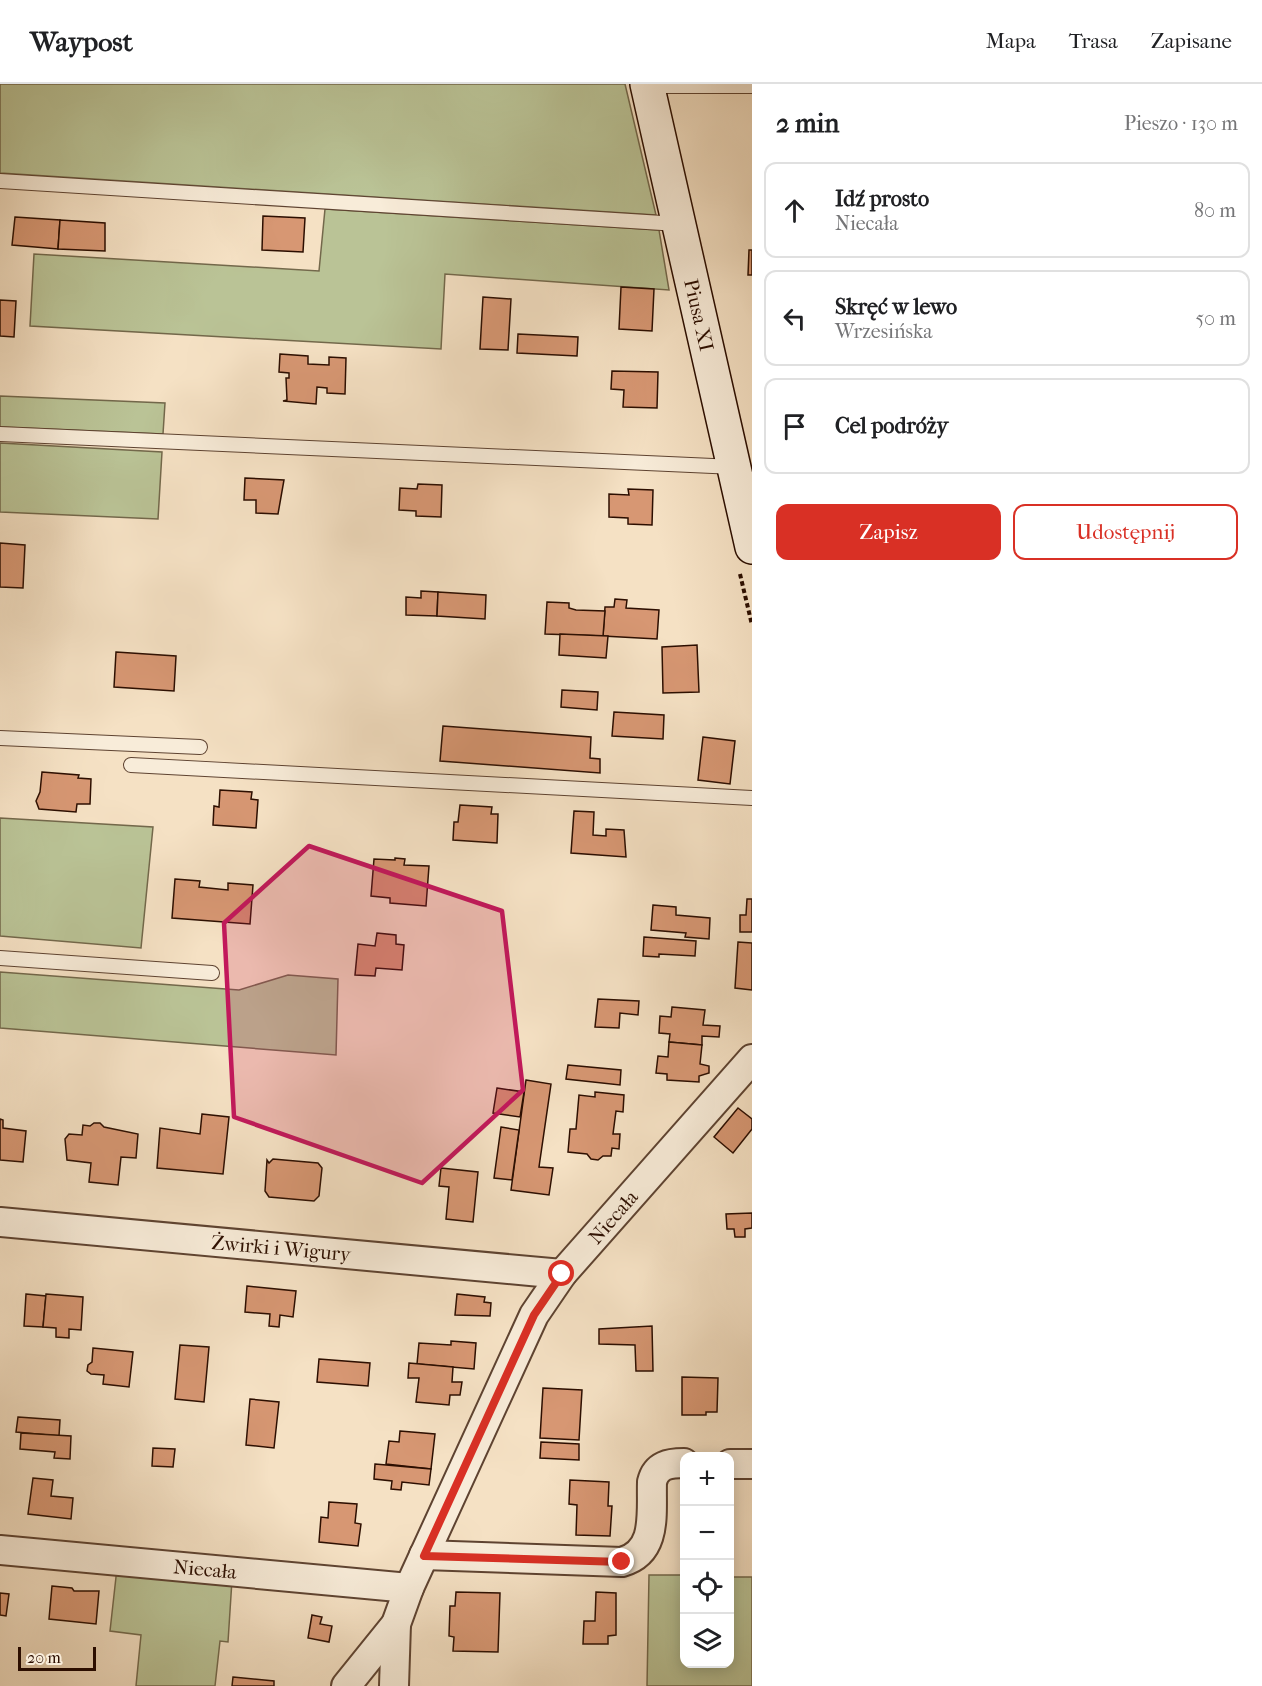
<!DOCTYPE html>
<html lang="pl">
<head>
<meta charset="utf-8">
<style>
  :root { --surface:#fff; --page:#f2f2f2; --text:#202124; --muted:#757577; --line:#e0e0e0; --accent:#d93025 }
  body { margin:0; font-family:"IM FELL French Canon",serif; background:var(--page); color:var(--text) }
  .controls { position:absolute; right:18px; bottom:18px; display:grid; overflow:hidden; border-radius:12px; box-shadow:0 3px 15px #0003 }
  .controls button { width:54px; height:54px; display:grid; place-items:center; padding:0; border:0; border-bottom:2px solid var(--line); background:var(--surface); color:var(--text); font:30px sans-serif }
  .scale { position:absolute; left:18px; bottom:15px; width:78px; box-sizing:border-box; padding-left:6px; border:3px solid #2c0e00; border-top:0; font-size:16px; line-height:21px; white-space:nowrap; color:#2c0e00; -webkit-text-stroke:4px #f8ecd9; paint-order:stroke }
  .stop { position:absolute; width:18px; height:18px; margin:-14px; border:4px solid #d93025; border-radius:50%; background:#fff }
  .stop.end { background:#d93025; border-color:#fff; box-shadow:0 2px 6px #0008 }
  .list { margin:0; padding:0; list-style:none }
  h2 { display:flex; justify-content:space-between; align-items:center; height:78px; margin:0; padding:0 24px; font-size:26px }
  h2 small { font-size:20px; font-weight:400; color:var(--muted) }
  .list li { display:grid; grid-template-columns:39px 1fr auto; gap:18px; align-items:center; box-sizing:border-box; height:96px; margin:0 12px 12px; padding:0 12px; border:2px solid var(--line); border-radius:12px }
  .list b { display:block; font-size:22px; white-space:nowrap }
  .list p { margin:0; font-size:20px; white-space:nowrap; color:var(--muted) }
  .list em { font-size:20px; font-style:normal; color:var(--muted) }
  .actions { display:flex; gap:12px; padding:18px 24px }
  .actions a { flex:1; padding:14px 0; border:2px solid var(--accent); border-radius:12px; text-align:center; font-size:21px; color:var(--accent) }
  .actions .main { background:var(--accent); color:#fff }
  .icon { flex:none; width:33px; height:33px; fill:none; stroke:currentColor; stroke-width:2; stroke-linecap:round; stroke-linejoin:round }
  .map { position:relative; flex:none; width:752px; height:1602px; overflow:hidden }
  header { display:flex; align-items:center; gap:36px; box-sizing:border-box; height:84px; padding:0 30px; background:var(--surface); border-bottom:2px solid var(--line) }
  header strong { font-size:28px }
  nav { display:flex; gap:33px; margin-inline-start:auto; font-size:21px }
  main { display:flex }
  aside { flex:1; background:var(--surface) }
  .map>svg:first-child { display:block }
  .green { fill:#bac396; stroke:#73684b; stroke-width:1.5 }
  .building { fill:#d79773; stroke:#2c0e00; stroke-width:1.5 }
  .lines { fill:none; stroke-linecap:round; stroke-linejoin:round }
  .lane-casing { stroke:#5e4331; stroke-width:16 }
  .street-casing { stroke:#5e4331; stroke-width:32 }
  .secondary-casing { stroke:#2c0e00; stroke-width:36 }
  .path { stroke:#2c0e00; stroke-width:4; stroke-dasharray:4.5 3; stroke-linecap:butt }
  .lane { stroke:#f8ecd9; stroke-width:14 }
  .street { stroke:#f8ecd9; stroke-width:28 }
  .secondary { stroke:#f8ecd9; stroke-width:33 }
  .route { stroke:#d93025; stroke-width:8 }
  .marked { fill:#c2185b; fill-opacity:0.2; stroke:#c2185b; stroke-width:4.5; stroke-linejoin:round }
  .labels { text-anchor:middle; stroke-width:4.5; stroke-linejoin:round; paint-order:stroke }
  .street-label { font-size:20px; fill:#2c0e00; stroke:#f8ecd9 }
</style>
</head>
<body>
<header>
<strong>Waypost</strong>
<nav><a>Mapa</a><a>Trasa</a><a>Zapisane</a></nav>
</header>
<main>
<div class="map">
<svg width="752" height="1602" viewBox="0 0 752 1602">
  <rect width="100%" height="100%" fill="#f5e1c4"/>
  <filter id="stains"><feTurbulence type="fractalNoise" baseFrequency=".00333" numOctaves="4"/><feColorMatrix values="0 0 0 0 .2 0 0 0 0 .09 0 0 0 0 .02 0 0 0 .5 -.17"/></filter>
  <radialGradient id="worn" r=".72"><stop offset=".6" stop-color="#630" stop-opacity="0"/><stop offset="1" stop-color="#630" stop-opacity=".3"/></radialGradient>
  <g class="green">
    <path d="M0 0H625L656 131 0 89Z"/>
    <path d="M325 125 659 146 669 206 445 190 441 265 30 242 34 170 319 187Z"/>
    <path d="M0 312 165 319 163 350 0 343Z"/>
    <path d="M0 359 162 368 158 435 0 428Z"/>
    <path d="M0 734 153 743 141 864 0 852Z"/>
    <path d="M0 888 239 906 288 891 338 895 336 971 0 944Z"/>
    <path d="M117 1484 232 1496 228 1558 220 1557 215 1602H136L141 1551 110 1547Z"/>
    <path d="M649 1491H684V1580H730V1493H752V1602H647Z"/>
  </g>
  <g class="building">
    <path d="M263 132 305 134 303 168 262 166Z"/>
    <path d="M15 133 60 136 58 165 12 161Z"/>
    <path d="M60 136 105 139V167L58 165Z"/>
    <path d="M749 166H752V191H748Z"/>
    <path d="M621 203 654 205 652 247 619 245Z"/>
    <path d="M483 213 511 215 508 266 480 265Z"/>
    <path d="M0 216 16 217 14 253 0 252Z"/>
    <path d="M518 250 578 253 577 272 517 269Z"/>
    <path d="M280 270 308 272V280L329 281V273L346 274 345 310 327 309V304L317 303 316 320 283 317 287 316 286 294H289V289L279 288Z"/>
    <path d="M612 287 658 288 657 324 623 323 624 306 611 305Z"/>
    <path d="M245 394 284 396 278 430 256 429V416H244Z"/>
    <path d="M418 400 442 401 441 433 416 432V427L399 426 400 404 417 405Z"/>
    <path d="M628 405 653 406 652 441 628 440V434L609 433V410L629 411Z"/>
    <path d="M0 459 25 461 23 504 0 503Z"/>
    <path d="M421 507 438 508 437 532 406 531V513L421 514Z"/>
    <path d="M438 508 486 511 485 535 437 532Z"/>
    <path d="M615 515 627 516 626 524 659 526 657 555 603 552 605 523H614Z"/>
    <path d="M547 518 569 519V524L576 526 605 527 603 552 545 550Z"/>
    <path d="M560 550 608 552 606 574 559 571Z"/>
    <path d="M697 561 699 608 663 609 662 563Z"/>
    <path d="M116 568 176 572 174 607 114 603Z"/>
    <path d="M562 606 598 608 597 626 561 623Z"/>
    <path d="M614 628 664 631 663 655 612 652Z"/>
    <path d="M443 642 591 653 590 674 600 675V689L440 677Z"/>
    <path d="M703 653 735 657 730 700 698 696Z"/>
    <path d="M42 688 79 691 78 694 91 695 90 720H77L76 728 39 725 36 717 40 708Z"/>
    <path d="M220 706 252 708 251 715 258 716 256 744 213 741 214 722 219 723Z"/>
    <path d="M460 721 492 723 491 730H498L497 759 453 756 454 738H458Z"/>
    <path d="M574 727 594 728 593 751 606 752V745L624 746 626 773 571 769Z"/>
    <path d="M395 774 405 775 404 781 429 782 426 822 390 819V814L371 812 374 775 395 776Z"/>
    <path d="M175 795 200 797 199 803 228 806V799L253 801 250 840 172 834Z"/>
    <path d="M747 815H752V848H740V831H746Z"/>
    <path d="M653 821 676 823V831L710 834 709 855 685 853 686 849 651 846Z"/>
    <path d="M377 849 396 851V860L404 861 402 886 376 884 375 892 355 891 358 860 375 862Z"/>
    <path d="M644 853 696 857 695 872 659 870V873L643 872Z"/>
    <path d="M738 858 752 859V906L735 904Z"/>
    <path d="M598 915 639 917 638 931 620 929 619 944 595 943Z"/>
    <path d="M672 923 705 926 703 941 720 942 719 953 702 952V961L669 958 670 950 659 949 660 932 671 933Z"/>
    <path d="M669 958 702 961 700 980 709 982V989L699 992V998L667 996V990L656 989 658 972 668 973Z"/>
    <path d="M568 981 621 986 620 1001 566 995Z"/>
    <path d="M526 996 551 1000 539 1083 553 1084 549 1111 511 1106Z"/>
    <path d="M497 1004 524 1008 520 1033 493 1029Z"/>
    <path d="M595 1008 624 1011 623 1028 616 1027 613 1050H620L619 1065 612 1064 611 1072H603L598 1076 591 1075 587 1070 568 1068 570 1045H576L579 1011 595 1013Z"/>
    <path d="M738 1024 752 1035V1045L733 1069 714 1053Z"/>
    <path d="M202 1030 229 1033 223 1090 157 1084 160 1044 200 1050Z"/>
    <path d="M0 1035 3 1036V1044L26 1047 23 1078 0 1076Z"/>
    <path d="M94 1039H100L104 1043 138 1050 136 1074 121 1073 118 1101 89 1098 91 1079 67 1076 65 1055 69 1050 82 1051 83 1041 90 1042Z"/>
    <path d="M501 1043 519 1046 512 1096 494 1094Z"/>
    <path d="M273 1075 318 1079 322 1084 319 1112 314 1117 269 1113 265 1107 267 1076 269 1079Z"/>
    <path d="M441 1084 478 1088 473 1138 446 1135 449 1103 439 1102Z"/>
    <path d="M752 1129V1144L745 1145V1153H735L734 1145H727L726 1130Z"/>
    <path d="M247 1202 296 1207 293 1233 280 1231 279 1243 269 1242 270 1230 245 1228Z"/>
    <path d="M26 1210 46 1212 43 1243 24 1242Z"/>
    <path d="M46 1210 83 1213 81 1246 69 1245V1254L56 1253V1244L43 1243Z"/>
    <path d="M457 1210 485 1213 484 1218 491 1219 490 1232 455 1231Z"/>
    <path d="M652 1242 653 1287H636L635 1261 599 1260V1245Z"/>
    <path d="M451 1257 476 1259 474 1285 417 1280 419 1259 451 1261Z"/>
    <path d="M180 1261 209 1263 204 1318 175 1315Z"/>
    <path d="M93 1264 133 1268 129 1303 103 1300 104 1291 91 1290 87 1287 88 1281 92 1278Z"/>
    <path d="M319 1275 370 1279 368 1302 317 1298Z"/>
    <path d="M409 1279 453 1283 452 1298H462L460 1311H450L449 1321 416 1318 419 1294H408Z"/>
    <path d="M682 1293 718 1294 717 1328H706V1331H682Z"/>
    <path d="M543 1304 582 1306 579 1356 540 1354Z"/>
    <path d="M250 1315 279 1318 274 1364 246 1361Z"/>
    <path d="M18 1333 60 1336 59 1352 16 1348Z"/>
    <path d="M400 1347 435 1350 431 1385 386 1380 389 1357 399 1358Z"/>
    <path d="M21 1349 71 1352 70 1375 54 1374 55 1368 20 1365Z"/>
    <path d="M541 1358 579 1360V1376L540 1374Z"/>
    <path d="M153 1364 175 1365 173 1383 152 1382Z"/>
    <path d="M375 1380 431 1385 429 1401 402 1398 401 1406 391 1405 392 1397 374 1395Z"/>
    <path d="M33 1394 53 1396 51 1412 73 1414 71 1435 28 1430Z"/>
    <path d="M570 1396 609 1398 608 1422H612L610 1452 576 1451 577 1421 569 1420Z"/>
    <path d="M329 1418 357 1420 355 1439 361 1440 358 1462 319 1458 321 1433 328 1434Z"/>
    <path d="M52 1502 72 1504 74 1507H99L96 1540 49 1535Z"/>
    <path d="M456 1508 500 1509 498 1568 453 1567 454 1553 449 1552 450 1522H455Z"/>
    <path d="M596 1508 616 1509V1551L608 1552V1560H583L584 1537H595Z"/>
    <path d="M0 1509 9 1510 6 1532 0 1531Z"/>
    <path d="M312 1531 322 1533 320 1540 332 1542 329 1558 308 1554Z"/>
    <path d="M233 1593 274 1597V1602H232Z"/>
  </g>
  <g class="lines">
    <defs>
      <g id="lane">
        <path d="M647 2H752"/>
        <path d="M0 97 678 140"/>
        <path d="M0 350 735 383"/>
        <path d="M0 654 200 663"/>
        <path d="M131 681 752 714"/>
        <path d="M0 874 212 889"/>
      </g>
      <g id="street">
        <path d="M0 1138 562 1190"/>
        <path d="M730 1380H752"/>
        <path d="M0 1466 409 1504"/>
        <path d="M424 1471 622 1478C658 1468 651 1429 652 1398 656 1381 669 1379 684 1379"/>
        <path d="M346 1602 396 1540 409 1504 534 1231 562 1190 752 975"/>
        <path d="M394 1602 396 1540"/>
      </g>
      <path id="secondary" d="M647 0 752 463"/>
    </defs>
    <use href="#lane" class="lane-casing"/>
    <use href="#street" class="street-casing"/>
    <use href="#secondary" class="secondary-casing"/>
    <path class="path" d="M740 490 752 541"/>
    <use href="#lane" class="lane"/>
    <use href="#street" class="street"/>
    <use href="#secondary" class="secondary"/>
  </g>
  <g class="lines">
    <path class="route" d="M562 1190 534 1231 424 1472 622 1478"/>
  </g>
  <path class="marked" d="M309 762 502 827 523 1006 422 1099 234 1033 224 839Z"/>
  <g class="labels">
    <g class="street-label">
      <text transform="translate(699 231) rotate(77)" y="7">Piusa XI</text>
      <text transform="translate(613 1133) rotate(-49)" y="7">Niecała</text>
      <text transform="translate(281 1164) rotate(5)" y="7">Żwirki i Wigury</text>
      <text transform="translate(205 1485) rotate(5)" y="7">Niecała</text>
    </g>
  </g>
  <rect width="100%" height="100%" filter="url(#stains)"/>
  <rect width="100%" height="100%" fill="url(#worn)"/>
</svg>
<div class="controls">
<button>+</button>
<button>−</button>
<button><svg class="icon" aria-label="locate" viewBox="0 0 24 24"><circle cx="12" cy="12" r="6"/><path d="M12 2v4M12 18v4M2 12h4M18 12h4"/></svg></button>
<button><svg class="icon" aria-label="layers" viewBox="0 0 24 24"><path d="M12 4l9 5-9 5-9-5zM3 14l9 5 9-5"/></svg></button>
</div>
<div class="scale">20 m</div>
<div class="stop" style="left:562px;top:1190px"></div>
<div class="stop end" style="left:622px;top:1478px"></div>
</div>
<aside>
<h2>2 min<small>Pieszo · 130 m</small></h2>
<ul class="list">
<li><svg class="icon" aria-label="ahead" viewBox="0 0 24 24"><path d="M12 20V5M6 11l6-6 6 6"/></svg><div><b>Idź prosto</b><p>Niecała</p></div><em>80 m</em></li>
<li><svg class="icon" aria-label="left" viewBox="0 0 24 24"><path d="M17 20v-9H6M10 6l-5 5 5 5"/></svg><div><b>Skręć w lewo</b><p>Wrzesińska</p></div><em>50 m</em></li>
<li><svg class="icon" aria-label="arrive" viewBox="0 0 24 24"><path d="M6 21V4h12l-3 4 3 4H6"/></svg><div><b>Cel podróży</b></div></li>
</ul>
<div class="actions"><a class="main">Zapisz</a><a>Udostępnij</a></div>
</aside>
</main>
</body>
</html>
